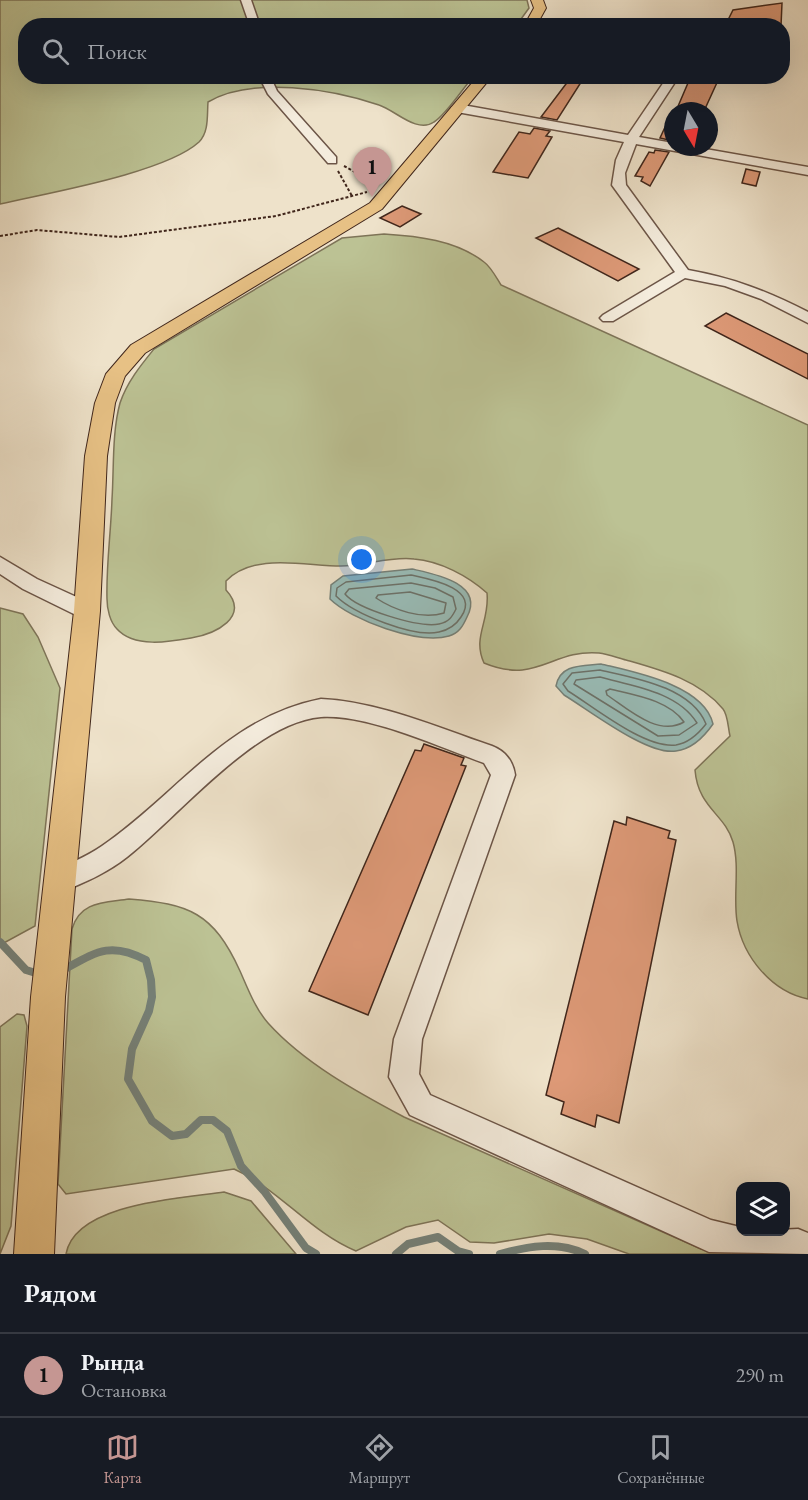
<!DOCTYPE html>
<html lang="ru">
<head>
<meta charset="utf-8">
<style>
  :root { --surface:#171b24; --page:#242831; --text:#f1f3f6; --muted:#9ea1a6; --line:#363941; --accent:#c59692 }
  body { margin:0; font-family:"EB Garamond",serif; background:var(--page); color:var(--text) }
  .controls { position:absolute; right:18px; bottom:18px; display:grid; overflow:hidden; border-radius:12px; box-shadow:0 6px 24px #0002 }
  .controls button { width:54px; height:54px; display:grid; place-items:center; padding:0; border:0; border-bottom:2px solid var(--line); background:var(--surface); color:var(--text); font:30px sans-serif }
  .compass { position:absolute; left:664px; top:102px; width:54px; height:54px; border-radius:50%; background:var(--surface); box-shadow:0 6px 24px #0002; rotate:170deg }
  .you { position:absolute; left:362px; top:560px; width:21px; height:21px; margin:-15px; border:4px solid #fff; border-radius:50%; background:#1a73e8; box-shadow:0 0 0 9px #1a73e833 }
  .badge { display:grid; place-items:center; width:39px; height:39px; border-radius:50%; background:var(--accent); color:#111; font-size:20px; font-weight:700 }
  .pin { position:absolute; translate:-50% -50px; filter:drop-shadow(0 2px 3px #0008) }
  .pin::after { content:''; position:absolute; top:32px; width:21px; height:18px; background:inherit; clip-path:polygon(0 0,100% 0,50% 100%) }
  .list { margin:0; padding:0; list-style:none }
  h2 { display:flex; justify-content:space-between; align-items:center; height:78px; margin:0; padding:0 24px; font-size:26px }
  h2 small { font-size:20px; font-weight:400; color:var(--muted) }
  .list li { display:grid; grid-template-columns:39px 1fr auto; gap:18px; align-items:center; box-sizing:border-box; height:84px; padding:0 24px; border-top:2px solid var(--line) }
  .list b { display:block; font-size:22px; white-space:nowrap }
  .list p { margin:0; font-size:20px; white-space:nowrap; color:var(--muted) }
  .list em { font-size:20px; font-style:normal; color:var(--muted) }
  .icon { flex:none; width:33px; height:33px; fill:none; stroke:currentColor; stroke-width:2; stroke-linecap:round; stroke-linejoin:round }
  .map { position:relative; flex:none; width:808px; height:1254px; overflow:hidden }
  .search { position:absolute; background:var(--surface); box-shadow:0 6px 24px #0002; left:18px; right:18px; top:18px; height:66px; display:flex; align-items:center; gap:15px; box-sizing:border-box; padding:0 21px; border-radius:24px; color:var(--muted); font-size:22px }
  .sheet { height:162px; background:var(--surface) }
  nav { display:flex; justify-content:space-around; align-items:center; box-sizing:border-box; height:84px; border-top:2px solid var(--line); background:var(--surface); font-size:16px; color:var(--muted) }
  nav a { display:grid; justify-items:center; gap:3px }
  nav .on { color:var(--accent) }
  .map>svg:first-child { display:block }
  .green { fill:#bcc294; stroke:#7e7458; stroke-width:1.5 }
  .water { fill:#99bdb8; stroke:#758179; stroke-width:1.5 }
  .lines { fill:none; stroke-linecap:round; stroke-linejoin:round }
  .shore { stroke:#6c726a; stroke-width:1.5 }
  .stream { stroke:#758179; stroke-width:8 }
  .building { fill:#d97; stroke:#40261b; stroke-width:1.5 }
  .minor-casing { stroke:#6c5547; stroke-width:3 }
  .major-casing { stroke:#40261b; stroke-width:2 }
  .path { stroke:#40261b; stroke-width:2; stroke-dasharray:3 2; stroke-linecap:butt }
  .minor { fill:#f4ecdd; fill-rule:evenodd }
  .major { fill:#e7c185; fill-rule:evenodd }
</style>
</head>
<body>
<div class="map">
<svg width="808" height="1254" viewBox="0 0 808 1254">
  <rect width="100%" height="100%" fill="#eee2ca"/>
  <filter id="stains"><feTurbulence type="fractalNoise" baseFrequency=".00333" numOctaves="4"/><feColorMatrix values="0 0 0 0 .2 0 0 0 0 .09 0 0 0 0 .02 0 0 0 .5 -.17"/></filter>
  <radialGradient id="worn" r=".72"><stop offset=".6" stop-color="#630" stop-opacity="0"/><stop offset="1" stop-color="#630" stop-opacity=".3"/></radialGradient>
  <g class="green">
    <path d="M0 0H527L529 8 516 26H26V76L473 77C463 88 446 115 434 122 417 134 395 110 379 105 332 89 252 76 208 102 207 116 209 132 199 142 165 173 47 193 0 204Z"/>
    <path d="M384 234C417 236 456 240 484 262 491 267 496 277 501 285L808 425V999C772 992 743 957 737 921 733 896 740 867 733 842 725 814 698 808 695 770L730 736C728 728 728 715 723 709 699 680 661 670 626 660 618 658 608 654 599 653 552 649 537 685 484 663 472 637 490 621 487 593 468 576 440 561 414 559 390 556 365 566 341 566 305 566 254 552 226 581V590C251 617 215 634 191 638 169 642 134 648 117 629 110 622 107 609 107 599 106 566 111 532 112 499 114 468 112 432 120 403 127 382 141 365 154 349L342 238Z"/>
    <path d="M0 608 23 614 38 637 60 688 35 926 2 944H0Z"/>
    <path d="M129 899C189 904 213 912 240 971 248 989 255 1008 268 1023 304 1063 357 1092 404 1117L701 1249 731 1254H629L587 1239 549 1234 494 1243 470 1242 438 1220 406 1227 356 1251C310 1232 279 1189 234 1169L66 1194 58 1184 72 929C80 901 104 903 129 899Z"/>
    <path d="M17 1014 24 1015 27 1026 11 1226 0 1254V1027Z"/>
    <path d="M224 1192 251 1201 296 1254H66C75 1203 182 1198 224 1192Z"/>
  </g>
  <g class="water">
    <path d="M412 569C434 574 485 583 467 617 463 626 459 633 449 636 419 645 351 620 330 599L331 585 343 576Z"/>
    <path d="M601 664C634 672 704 685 713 724 704 737 692 749 676 751 648 756 589 710 564 695L556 686C560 664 581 666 601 664Z"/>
  </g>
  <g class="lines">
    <g class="shore">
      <path d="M411 575C429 579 481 588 461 617 456 625 448 630 439 632 414 638 354 614 336 596L337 588 346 582Z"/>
      <path d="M411 583 435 588 453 597 456 609C452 617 449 622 439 624 419 628 357 609 345 594L349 589Z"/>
      <path d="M410 592 446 603 444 613C422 620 394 610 376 598L378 595Z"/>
      <path d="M600 670C635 678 691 687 706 724 699 733 688 743 676 745 645 749 594 707 568 691L563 684 572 673Z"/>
      <path d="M600 677C633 686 678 692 697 723L679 735 658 736 574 684 576 680Z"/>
      <path d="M610 689C634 695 669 700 684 722 658 737 628 709 607 695L606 691Z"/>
    </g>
    <g class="stream">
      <path d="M0 942 26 970 39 974"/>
      <path d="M63 970C96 952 110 941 146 960L151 980 152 997 149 1011 132 1049 128 1079 152 1121 172 1136 186 1134 201 1120H213L227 1131 241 1166 264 1191 306 1248 316 1254"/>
      <path d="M396 1254 408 1244 438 1237 458 1251 469 1254"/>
      <path d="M500 1254C528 1246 558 1241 585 1254"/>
    </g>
  </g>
  <g class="building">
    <path d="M782 3 781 26H725L733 10Z"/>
    <path d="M572 76H585L557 120 541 117Z"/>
    <path d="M691 76H720L704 111H676Z"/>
    <path d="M673 110V141L660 138Z"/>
    <path d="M534 128 550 131 546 136 552 137 528 178 493 172 519 132 530 134Z"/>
    <path d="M655 150 669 152 650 186 641 181 643 177 635 176 649 152 654 153Z"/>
    <path d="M746 169 760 172 756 186 742 183Z"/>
    <path d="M402 206 421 214 400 227 380 218Z"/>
    <path d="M558 228 639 269 618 281 536 238Z"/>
    <path d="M726 313 808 354V379L705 326Z"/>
    <path d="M424 744 464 758 461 765 466 766 368 1015 309 991 415 750 421 751Z"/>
    <path d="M627 817 670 831 668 838 676 840 619 1123 597 1115 595 1127 561 1114 564 1102 546 1095 614 821 626 825Z"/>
  </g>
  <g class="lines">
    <defs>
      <g id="minor">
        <path d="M241 0H251L260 26H250Z"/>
        <path d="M259 76H270L277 91 336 157V163H328L268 94Z"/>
        <path d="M668 76H679L639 137 673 143V147H694L808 167V175L636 144 625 173 626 185 688 270C733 278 767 291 808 312V323L761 299 725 286 685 278 613 321H603L600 318 603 315 675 272 612 185 616 160 624 142 457 112 451 108 457 104 628 135Z"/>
        <path d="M0 557 37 579 94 605 97 611 94 617 87 619 80 617 23 589 0 574Z"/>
        <path d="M321 699C380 702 436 727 492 746 505 751 513 761 515 775L422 1039 419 1074 430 1095 711 1220 740 1227V1232L798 1229 808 1233V1254L709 1252 410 1115 389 1077 394 1039 491 775 484 763C439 747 368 714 321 717 255 722 178 817 127 857 107 873 82 884 58 893L49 890 45 881 49 872C67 865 86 857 102 846 178 794 225 718 321 699Z"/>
      </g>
      <g id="major">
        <path d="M531 0H543L546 8 536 26H524L534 8Z"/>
        <path d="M478 76H492L382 209 145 353 125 376 115 403 107 456 100 611 65 997 54 1254H14L31 997 74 611 85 456 95 403 106 374 131 345 370 203Z"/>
      </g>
    </defs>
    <use href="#minor" class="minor-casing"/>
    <use href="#major" class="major-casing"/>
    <g class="path">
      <path d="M344 166 377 184"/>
      <path d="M338 171 352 196"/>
      <path d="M0 236 37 230 119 237 276 216 367 192"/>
    </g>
    <use href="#minor" class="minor"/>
    <use href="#major" class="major"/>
  </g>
  <rect width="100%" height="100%" filter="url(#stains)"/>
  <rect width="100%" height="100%" fill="url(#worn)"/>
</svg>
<div class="controls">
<button><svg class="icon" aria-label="layers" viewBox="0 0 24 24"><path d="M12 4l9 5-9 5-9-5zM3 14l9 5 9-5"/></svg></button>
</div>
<svg class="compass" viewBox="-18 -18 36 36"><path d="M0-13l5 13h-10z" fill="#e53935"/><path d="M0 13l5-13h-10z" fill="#9ea1a6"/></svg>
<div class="you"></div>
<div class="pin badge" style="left:372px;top:197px">1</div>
<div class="search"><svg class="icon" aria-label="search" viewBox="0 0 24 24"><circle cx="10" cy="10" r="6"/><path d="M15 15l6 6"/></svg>Поиск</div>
</div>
<section class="sheet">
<h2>Рядом<small></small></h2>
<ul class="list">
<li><span class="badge">1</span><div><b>Рында</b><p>Остановка</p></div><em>290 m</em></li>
</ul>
</section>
<nav>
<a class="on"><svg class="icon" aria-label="map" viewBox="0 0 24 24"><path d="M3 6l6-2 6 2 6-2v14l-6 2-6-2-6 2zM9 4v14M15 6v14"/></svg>Карта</a>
<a><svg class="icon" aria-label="directions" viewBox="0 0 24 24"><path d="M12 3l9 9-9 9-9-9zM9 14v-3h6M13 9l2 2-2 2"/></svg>Маршрут</a>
<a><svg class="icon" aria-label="saved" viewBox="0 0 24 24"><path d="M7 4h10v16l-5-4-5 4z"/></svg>Сохранённые</a>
</nav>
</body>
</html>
